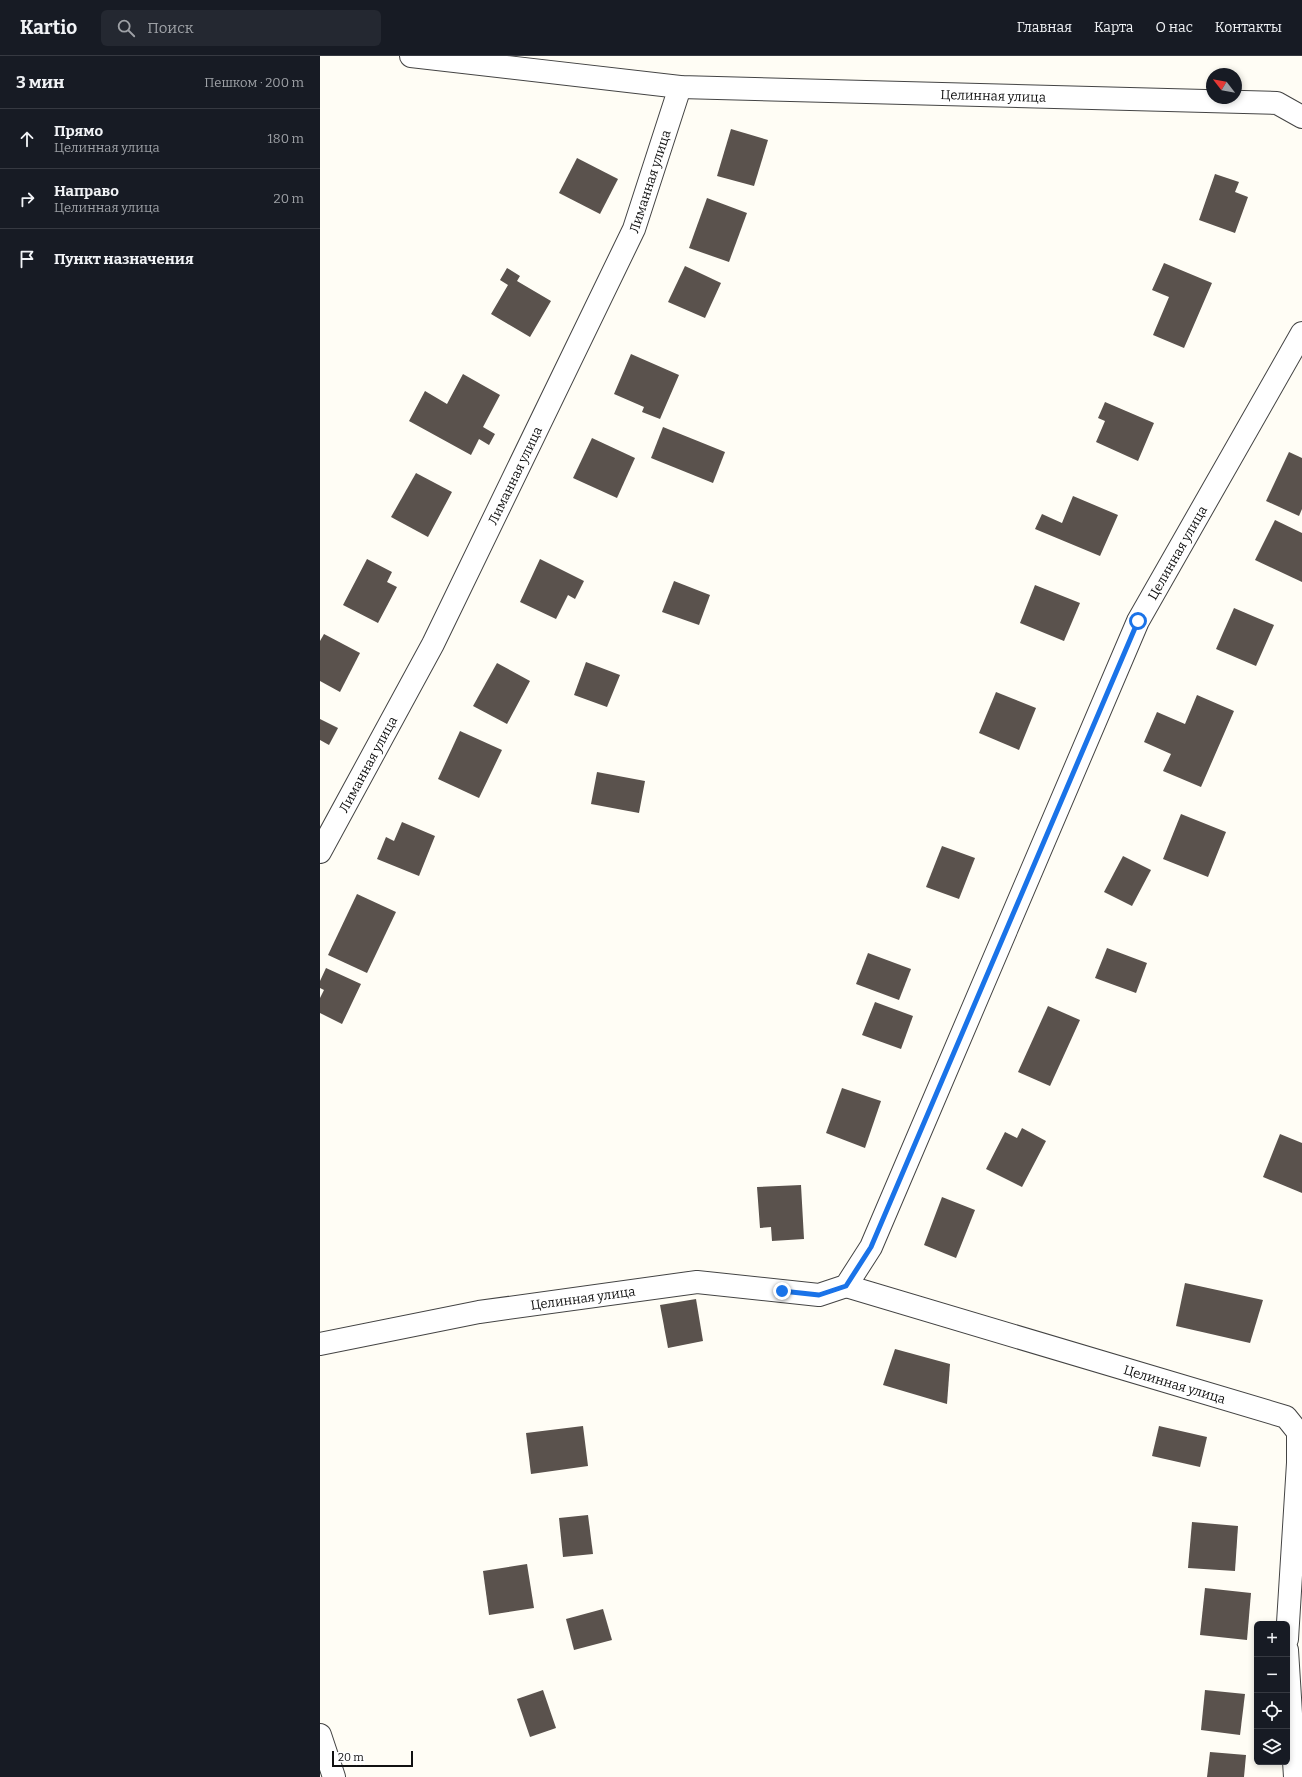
<!DOCTYPE html>
<html lang="ru">
<head>
<meta charset="utf-8">
<style>
  :root { --surface:#171b24; --page:#242831; --text:#f1f3f6; --muted:#9ea1a6; --line:#363941 }
  body { margin:0; font-family:Bitter,serif; background:var(--page); color:var(--text) }
  .controls { position:absolute; right:12px; bottom:12px; display:grid; overflow:hidden; border-radius:6px; box-shadow:0 2px 6px #0003 }
  .controls button { width:36px; height:36px; display:grid; place-items:center; padding:0; border:0; border-bottom:1px solid var(--line); background:var(--surface); color:var(--text); font:20px sans-serif }
  .compass { position:absolute; left:886px; top:12px; width:36px; height:36px; border-radius:50%; background:var(--surface); box-shadow:0 2px 6px #0003; rotate:301deg }
  .scale { position:absolute; left:12px; bottom:10px; width:81px; box-sizing:border-box; padding-left:4px; border:2px solid #111; border-top:0; font-size:11px; line-height:14px; white-space:nowrap; color:#111; -webkit-text-stroke:3px #fff; paint-order:stroke }
  .stop { position:absolute; width:12px; height:12px; margin:-9px; border:3px solid #1a73e8; border-radius:50%; background:#fff }
  .stop.end { background:#1a73e8; border-color:#fff; box-shadow:0 1px 4px #0008 }
  .list { margin:0; padding:0; list-style:none }
  h2 { display:flex; justify-content:space-between; align-items:center; height:52px; margin:0; padding:0 16px; font-size:17px }
  h2 small { font-size:13px; font-weight:400; color:var(--muted) }
  .list li { display:grid; grid-template-columns:26px 1fr auto; gap:12px; align-items:center; box-sizing:border-box; height:60px; padding:0 16px; border-top:1px solid var(--line) }
  .list b { display:block; font-size:15px; white-space:nowrap }
  .list p { margin:0; font-size:13px; white-space:nowrap; color:var(--muted) }
  .list em { font-size:13px; font-style:normal; color:var(--muted) }
  .icon { flex:none; width:22px; height:22px; fill:none; stroke:currentColor; stroke-width:2; stroke-linecap:round; stroke-linejoin:round }
  .map { position:relative; flex:none; width:982px; height:1721px; overflow:hidden }
  header { display:flex; align-items:center; gap:24px; box-sizing:border-box; height:56px; padding:0 20px; background:var(--surface); border-bottom:1px solid var(--line) }
  header strong { font-size:19px }
  nav { display:flex; gap:22px; margin-inline-start:auto; font-size:14px }
  .search { width:280px; height:36px; background:var(--page); display:flex; align-items:center; gap:10px; box-sizing:border-box; padding:0 14px; border-radius:6px; color:var(--muted); font-size:15px }
  main { display:flex }
  aside { flex:1; background:var(--surface) }
  .map>svg:first-child { display:block }
  .building { fill:#5a524d }
  .lines { fill:none; stroke-linecap:round; stroke-linejoin:round }
  .street-casing { stroke:#444; stroke-width:24 }
  .street { stroke:#fff; stroke-width:22 }
  .route { stroke:#1a73e8; stroke-width:5 }
  .labels { text-anchor:middle; stroke-width:4; stroke-linejoin:round; paint-order:stroke }
  .street-label { font-size:13px; fill:#111; stroke:#fff }
</style>
</head>
<body>
<header>
<strong>Kartio</strong>
<div class="search"><svg class="icon" aria-label="search" viewBox="0 0 24 24"><circle cx="10" cy="10" r="6"/><path d="M15 15l6 6"/></svg>Поиск</div>
<nav><a>Главная</a><a>Карта</a><a>О нас</a><a>Контакты</a></nav>
</header>
<main>
<aside>
<h2>3 мин<small>Пешком · 200 m</small></h2>
<ul class="list">
<li><svg class="icon" aria-label="ahead" viewBox="0 0 24 24"><path d="M12 20V5M6 11l6-6 6 6"/></svg><div><b>Прямо</b><p>Целинная улица</p></div><em>180 m</em></li>
<li><svg class="icon" aria-label="right" viewBox="0 0 24 24"><path d="M7 20v-9h11M14 6l5 5-5 5"/></svg><div><b>Направо</b><p>Целинная улица</p></div><em>20 m</em></li>
<li><svg class="icon" aria-label="arrive" viewBox="0 0 24 24"><path d="M6 21V4h12l-3 4 3 4H6"/></svg><div><b>Пункт назначения</b></div></li>
</ul>
</aside>
<div class="map">
<svg width="982" height="1721" viewBox="0 0 982 1721">
  <rect width="100%" height="100%" fill="#fffdf5"/>
  <g class="building">
    <path d="M411 73 448 84 434 130 397 120Z"/>
    <path d="M257 102 298 123 280 158 239 137Z"/>
    <path d="M895 118 919 126 915 136 928 141 915 177 879 164Z"/>
    <path d="M387 142 427 157 409 206 369 192Z"/>
    <path d="M844 207 892 227 864 292 833 279 849 241 832 234Z"/>
    <path d="M365 210 401 227 385 262 348 246Z"/>
    <path d="M187 212 200 220 197 225 231 245 210 281 171 258 188 229 180 224Z"/>
    <path d="M311 298 359 319 340 363 322 356 324 351 294 338Z"/>
    <path d="M143 318 180 339 163 371 175 378 169 389 159 383 151 399 89 365 105 335 127 348Z"/>
    <path d="M785 346 834 367 818 405 776 386 785 365 778 362Z"/>
    <path d="M343 371 405 396 393 427 331 402Z"/>
    <path d="M272 382 315 402 297 442 253 422Z"/>
    <path d="M969 396 982 402V453L979 460 946 445Z"/>
    <path d="M96 417 132 436 108 481 71 461Z"/>
    <path d="M753 440 798 459 780 500 715 473 722 458 742 467Z"/>
    <path d="M955 464 982 477V526L935 504Z"/>
    <path d="M47 503 72 516 67 526 77 531 58 567 23 549Z"/>
    <path d="M220 503 264 525 255 543 248 539 236 563 200 546Z"/>
    <path d="M354 525 390 539 379 569 342 556Z"/>
    <path d="M715 529 760 547 744 585 700 567Z"/>
    <path d="M914 552 954 569 936 610 896 593Z"/>
    <path d="M4 578 40 597 20 636 0 625V585Z"/>
    <path d="M266 606 300 619 287 651 254 639Z"/>
    <path d="M177 607 210 625 187 668 153 650Z"/>
    <path d="M676 636 716 652 699 694 659 677Z"/>
    <path d="M877 639 914 655 881 731 843 715 851 698 824 686 837 656 865 668Z"/>
    <path d="M0 663 18 672 9 689 0 684Z"/>
    <path d="M140 675 182 694 159 742 118 723Z"/>
    <path d="M277 716 325 725 319 757 271 748Z"/>
    <path d="M861 758 906 776 888 821 843 803Z"/>
    <path d="M82 766 115 780 99 820 57 803 66 781 74 785Z"/>
    <path d="M622 790 655 802 639 843 606 831Z"/>
    <path d="M803 800 831 814 812 850 784 836Z"/>
    <path d="M37 838 76 856 47 917 8 899Z"/>
    <path d="M787 892 827 907 816 937 775 922Z"/>
    <path d="M548 897 591 913 579 944 536 928Z"/>
    <path d="M6 912 41 928 22 968 0 957V942L4 934 0 932V925Z"/>
    <path d="M555 946 593 960 581 993 542 979Z"/>
    <path d="M728 950 760 964 730 1030 698 1016Z"/>
    <path d="M522 1032 561 1045 545 1092 506 1077Z"/>
    <path d="M702 1072 726 1085 702 1131 666 1113 685 1076 697 1082Z"/>
    <path d="M960 1078 982 1087V1137L943 1121Z"/>
    <path d="M481 1129 484 1183 452 1185 451 1171 440 1172 437 1131Z"/>
    <path d="M622 1141 655 1154 636 1202 604 1189Z"/>
    <path d="M865 1227 943 1244 930 1287 856 1270Z"/>
    <path d="M376 1243 383 1285 348 1292 340 1249Z"/>
    <path d="M575 1293 630 1308 627 1348 563 1329Z"/>
    <path d="M263 1370 268 1410 211 1418 206 1377Z"/>
    <path d="M839 1370 887 1381 880 1411 832 1400Z"/>
    <path d="M268 1459 273 1498 243 1501 239 1462Z"/>
    <path d="M872 1466 918 1470 915 1515 868 1512Z"/>
    <path d="M207 1508 214 1552 169 1559 163 1515Z"/>
    <path d="M885 1532 931 1537 927 1584 880 1579Z"/>
    <path d="M283 1553 292 1584 254 1594 246 1563Z"/>
    <path d="M223 1634 236 1672 210 1681 197 1643Z"/>
    <path d="M885 1634 925 1638 920 1679 881 1674Z"/>
    <path d="M890 1696 926 1699 924 1721H887Z"/>
  </g>
  <g class="lines">
    <defs>
      <g id="street">
        <path id="s1" d="M91 0 360 31 957 47 982 61"/>
        <path id="s2" d="M0 796 113 588 314 173 360 31"/>
        <path id="s3" d="M526 1230 966 1361 978 1376V1407L967 1583"/>
        <path id="s4" d="M0 1288 159 1256 377 1226 499 1239 526 1230 551 1191 818 565 982 277"/>
        <path d="M967 1594 975 1721"/>
        <path d="M0 1679 14 1721"/>
      </g>
    </defs>
    <use href="#street" class="street-casing"/>
    <use href="#street" class="street"/>
  </g>
  <g class="lines">
    <path class="route" d="M462 1235 499 1239 526 1230 551 1191 818 565"/>
  </g>
  <g class="labels">
    <g class="street-label">
      <text dy="5" stroke="none"><textPath href="#s1" startOffset="584">Целинная улица</textPath></text>
      <text dy="5" stroke="none"><textPath href="#s2" startOffset="748">Лиманная улица</textPath></text>
      <text dy="5" stroke="none"><textPath href="#s2" startOffset="424">Лиманная улица</textPath></text>
      <text dy="5" stroke="none"><textPath href="#s4" startOffset="1339">Целинная улица</textPath></text>
      <text dy="5" stroke="none"><textPath href="#s2" startOffset="100">Лиманная улица</textPath></text>
      <text dy="5" stroke="none"><textPath href="#s4" startOffset="267">Целинная улица</textPath></text>
      <text dy="5" stroke="none"><textPath href="#s3" startOffset="343">Целинная улица</textPath></text>
    </g>
  </g>
</svg>
<div class="controls">
<button>+</button>
<button>−</button>
<button><svg class="icon" aria-label="locate" viewBox="0 0 24 24"><circle cx="12" cy="12" r="6"/><path d="M12 2v4M12 18v4M2 12h4M18 12h4"/></svg></button>
<button><svg class="icon" aria-label="layers" viewBox="0 0 24 24"><path d="M12 4l9 5-9 5-9-5zM3 14l9 5 9-5"/></svg></button>
</div>
<svg class="compass" viewBox="-18 -18 36 36"><path d="M0-13l5 13h-10z" fill="#e53935"/><path d="M0 13l5-13h-10z" fill="#9ea1a6"/></svg>
<div class="scale">20 m</div>
<div class="stop" style="left:818px;top:565px"></div>
<div class="stop end" style="left:462px;top:1235px"></div>
</div>
</main>
</body>
</html>
